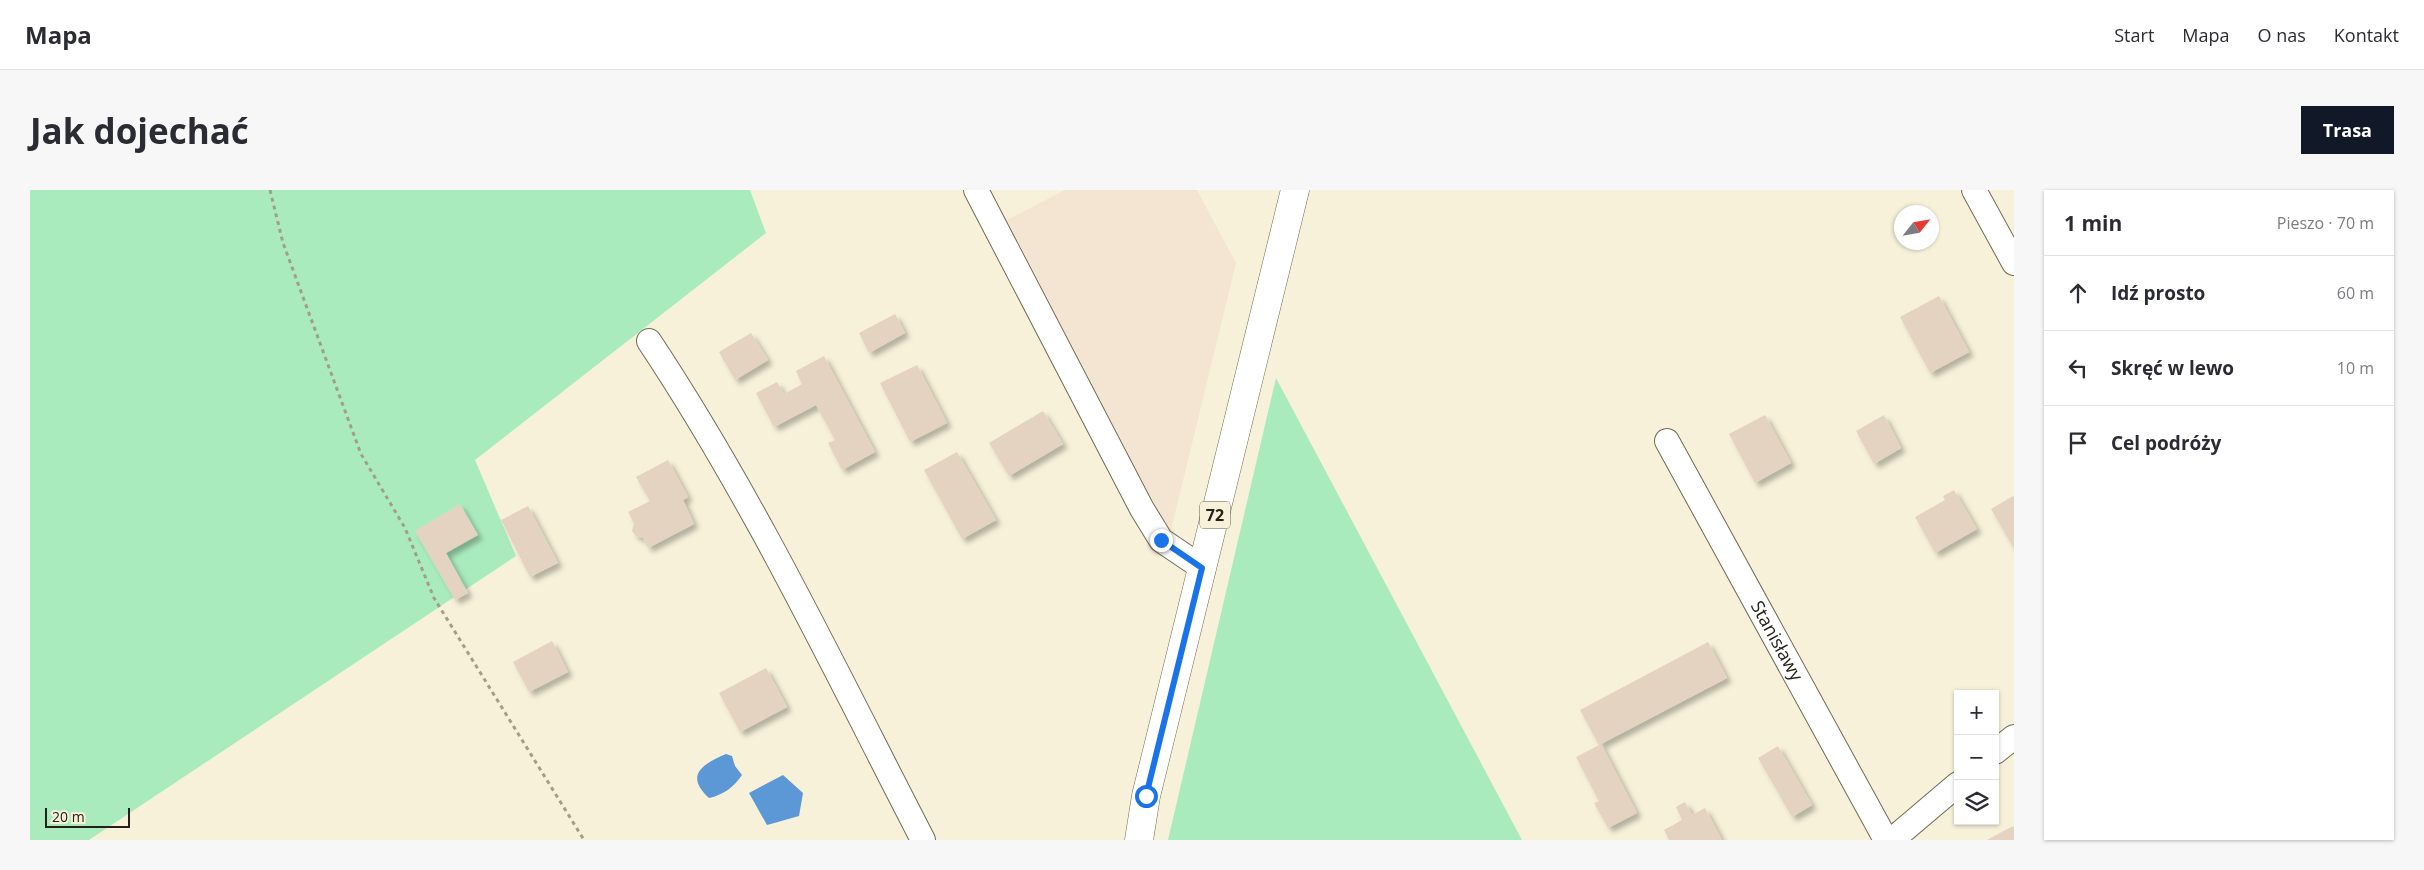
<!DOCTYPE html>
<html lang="pl">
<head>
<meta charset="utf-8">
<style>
  :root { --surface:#fff; --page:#f7f7f7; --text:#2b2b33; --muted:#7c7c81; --line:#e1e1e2; --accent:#111827 }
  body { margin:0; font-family:"Open Sans",sans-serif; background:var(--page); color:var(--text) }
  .controls { position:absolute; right:15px; bottom:15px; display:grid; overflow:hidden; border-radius:0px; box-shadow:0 1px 4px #0004 }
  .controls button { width:45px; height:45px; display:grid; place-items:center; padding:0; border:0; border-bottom:1px solid var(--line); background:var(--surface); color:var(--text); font:25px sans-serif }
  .compass { position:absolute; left:1864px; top:15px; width:45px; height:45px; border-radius:50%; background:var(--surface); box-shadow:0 1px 4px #0004; rotate:59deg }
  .scale { position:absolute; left:15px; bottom:12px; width:85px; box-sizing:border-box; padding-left:5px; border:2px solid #232118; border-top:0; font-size:14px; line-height:18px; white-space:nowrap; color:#232118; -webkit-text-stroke:4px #f7f1d9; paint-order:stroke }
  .stop { position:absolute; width:15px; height:15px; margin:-11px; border:4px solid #1a73e8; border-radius:50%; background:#fff }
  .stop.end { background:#1a73e8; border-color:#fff; box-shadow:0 1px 5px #0008 }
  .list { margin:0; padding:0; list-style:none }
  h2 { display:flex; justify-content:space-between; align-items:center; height:65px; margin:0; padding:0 20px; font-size:21px }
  h2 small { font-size:16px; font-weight:400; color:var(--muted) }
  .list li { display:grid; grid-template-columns:32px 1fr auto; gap:15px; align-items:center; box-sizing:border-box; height:75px; padding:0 20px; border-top:1px solid var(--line) }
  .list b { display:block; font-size:19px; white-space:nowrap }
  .list em { font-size:16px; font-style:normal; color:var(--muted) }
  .icon { flex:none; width:28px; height:28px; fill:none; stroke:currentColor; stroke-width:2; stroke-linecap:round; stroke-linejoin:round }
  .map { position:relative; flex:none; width:1984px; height:650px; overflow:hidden; border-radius:0px }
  header { display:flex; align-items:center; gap:30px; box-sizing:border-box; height:70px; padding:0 25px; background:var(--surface); border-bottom:1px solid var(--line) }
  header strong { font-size:24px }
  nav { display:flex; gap:28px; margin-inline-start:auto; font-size:18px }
  .intro { display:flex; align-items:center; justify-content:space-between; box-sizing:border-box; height:120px; padding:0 30px }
  h1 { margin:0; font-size:35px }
  .button { padding:12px 22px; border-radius:0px; background:var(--accent); color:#fff; font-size:18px; font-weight:700 }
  main { display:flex; gap:30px; padding:0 30px }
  aside { flex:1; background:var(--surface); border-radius:0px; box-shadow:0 1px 4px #0004 }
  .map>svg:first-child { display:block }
  .industrial { fill:#f4e4d2 }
  .green { fill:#aaebbe }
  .water { fill:#5b98d5 }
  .building { fill:#e4d3c0; filter:url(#shadow) }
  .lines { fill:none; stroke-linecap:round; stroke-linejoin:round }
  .street-casing { stroke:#6f6a55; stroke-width:26 }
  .primary-casing { stroke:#6f6a55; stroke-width:29 }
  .path { stroke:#a39e8c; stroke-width:3; stroke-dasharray:4 4; stroke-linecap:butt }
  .street { stroke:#fff; stroke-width:24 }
  .primary { stroke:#fff; stroke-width:28 }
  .route { stroke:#1a73e8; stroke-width:6 }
  .labels { text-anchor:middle; stroke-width:4; stroke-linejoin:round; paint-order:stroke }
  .shield { fill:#f7f1d9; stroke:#635f52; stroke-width:1 }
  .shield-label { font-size:16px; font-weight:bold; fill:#232118 }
  .street-label { font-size:18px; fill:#232118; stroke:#f7f1d9 }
</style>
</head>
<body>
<header>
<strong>Mapa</strong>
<nav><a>Start</a><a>Mapa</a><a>O nas</a><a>Kontakt</a></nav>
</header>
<div class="intro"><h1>Jak dojechać</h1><a class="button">Trasa</a></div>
<main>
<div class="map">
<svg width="1984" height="650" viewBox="0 0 1984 650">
  <defs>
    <filter id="shadow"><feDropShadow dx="4.5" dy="4.5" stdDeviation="2.5" flood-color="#0004"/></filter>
  </defs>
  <rect width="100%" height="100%" fill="#f7f1d9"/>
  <path class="industrial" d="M1035 0H1167L1206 73 1140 344 977 30Z"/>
  <g class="green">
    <path d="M0 0H720L736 43 445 270 486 366 59 650H0Z"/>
    <path d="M1246 188 1492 650H1138Z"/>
  </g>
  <g class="water">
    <path d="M696 564 702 566 705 576 712 585C704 597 693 605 679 608 654 585 673 574 696 564Z"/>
    <path d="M753 585 773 603 769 626 737 635 719 603Z"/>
  </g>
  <g class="building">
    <path d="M1909 106 1939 162 1900 183 1870 127Z"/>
    <path d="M865 124 875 143 839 163 829 143Z"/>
    <path d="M721 143 738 170 705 190 689 162Z"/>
    <path d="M794 166 845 262 812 280 798 253 805 250 786 215 744 237 726 203 747 192 754 204 772 194 766 181Z"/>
    <path d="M887 175 917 233 880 252 850 193Z"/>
    <path d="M1013 221 1033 254 979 286 959 253Z"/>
    <path d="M1735 225 1761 273 1725 293 1699 244Z"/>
    <path d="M1854 225 1871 258 1844 274 1826 241Z"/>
    <path d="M927 262 966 330 932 349 894 280Z"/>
    <path d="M638 270 658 307 653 310 664 334 618 358 613 348 606 346 602 341 604 333 598 322 620 311 606 287Z"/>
    <path d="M1924 300 1947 339 1905 363 1885 327 1915 310 1913 306Z"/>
    <path d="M1983 306 1984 307V359L1961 319Z"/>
    <path d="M430 314 448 345 416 363 438 403 425 410 385 341Z"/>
    <path d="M498 316 528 373 500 387 471 330Z"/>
    <path d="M522 451 538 482 499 502 483 472Z"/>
    <path d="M1678 452 1697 488 1571 554 1607 623 1578 638 1564 613 1569 611 1546 567 1569 555 1550 520Z"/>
    <path d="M736 478 757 517 710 542 689 503Z"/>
    <path d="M1748 556 1782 615 1762 627 1728 568Z"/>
    <path d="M1655 612 1662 625 1675 618 1692 650H1639L1634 640 1652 630 1646 617Z"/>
    <path d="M1984 636V650H1957L1979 638Z"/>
  </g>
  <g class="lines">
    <defs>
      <g id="street">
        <path d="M946 0 1112 319 1131 350 1171 377"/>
        <path d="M1944 0 1984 73"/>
        <path d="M619 151C724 309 806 482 893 650"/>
        <path id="s1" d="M1637 251 1856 650"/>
        <path d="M1965 562 1984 547"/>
        <path d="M1862 650 1928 594"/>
      </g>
      <path id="primary" d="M1109 650 1116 606 1265 0"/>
    </defs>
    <use href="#street" class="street-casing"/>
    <use href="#primary" class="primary-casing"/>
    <path class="path" d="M240 0 253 53 331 264 375 338 404 408 554 650"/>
    <use href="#street" class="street"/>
    <use href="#primary" class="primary"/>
  </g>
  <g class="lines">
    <path class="route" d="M1116 606 1172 378 1131 350"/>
  </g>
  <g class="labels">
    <rect class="shield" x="1170" y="311.5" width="30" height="27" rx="4"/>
    <g class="shield-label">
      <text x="1185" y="331">72</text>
    </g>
    <g class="street-label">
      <text dy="6" stroke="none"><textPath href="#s1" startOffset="228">Stanisławy</textPath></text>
    </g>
  </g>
</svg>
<div class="controls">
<button>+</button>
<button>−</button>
<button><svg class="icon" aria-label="layers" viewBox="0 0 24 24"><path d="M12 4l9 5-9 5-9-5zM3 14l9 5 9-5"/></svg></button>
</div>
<svg class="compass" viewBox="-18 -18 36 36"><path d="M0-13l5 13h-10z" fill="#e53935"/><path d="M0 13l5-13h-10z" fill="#7c7c81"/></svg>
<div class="scale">20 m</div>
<div class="stop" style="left:1116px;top:606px"></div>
<div class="stop end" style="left:1131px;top:350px"></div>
</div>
<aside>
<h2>1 min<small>Pieszo · 70 m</small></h2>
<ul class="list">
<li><svg class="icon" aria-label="ahead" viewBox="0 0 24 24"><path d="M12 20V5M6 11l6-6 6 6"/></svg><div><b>Idź prosto</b></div><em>60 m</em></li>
<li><svg class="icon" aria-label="left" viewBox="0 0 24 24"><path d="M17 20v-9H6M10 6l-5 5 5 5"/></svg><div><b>Skręć w lewo</b></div><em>10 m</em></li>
<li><svg class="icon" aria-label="arrive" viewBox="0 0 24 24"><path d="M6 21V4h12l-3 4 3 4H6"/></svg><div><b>Cel podróży</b></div></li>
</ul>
</aside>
</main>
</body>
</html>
